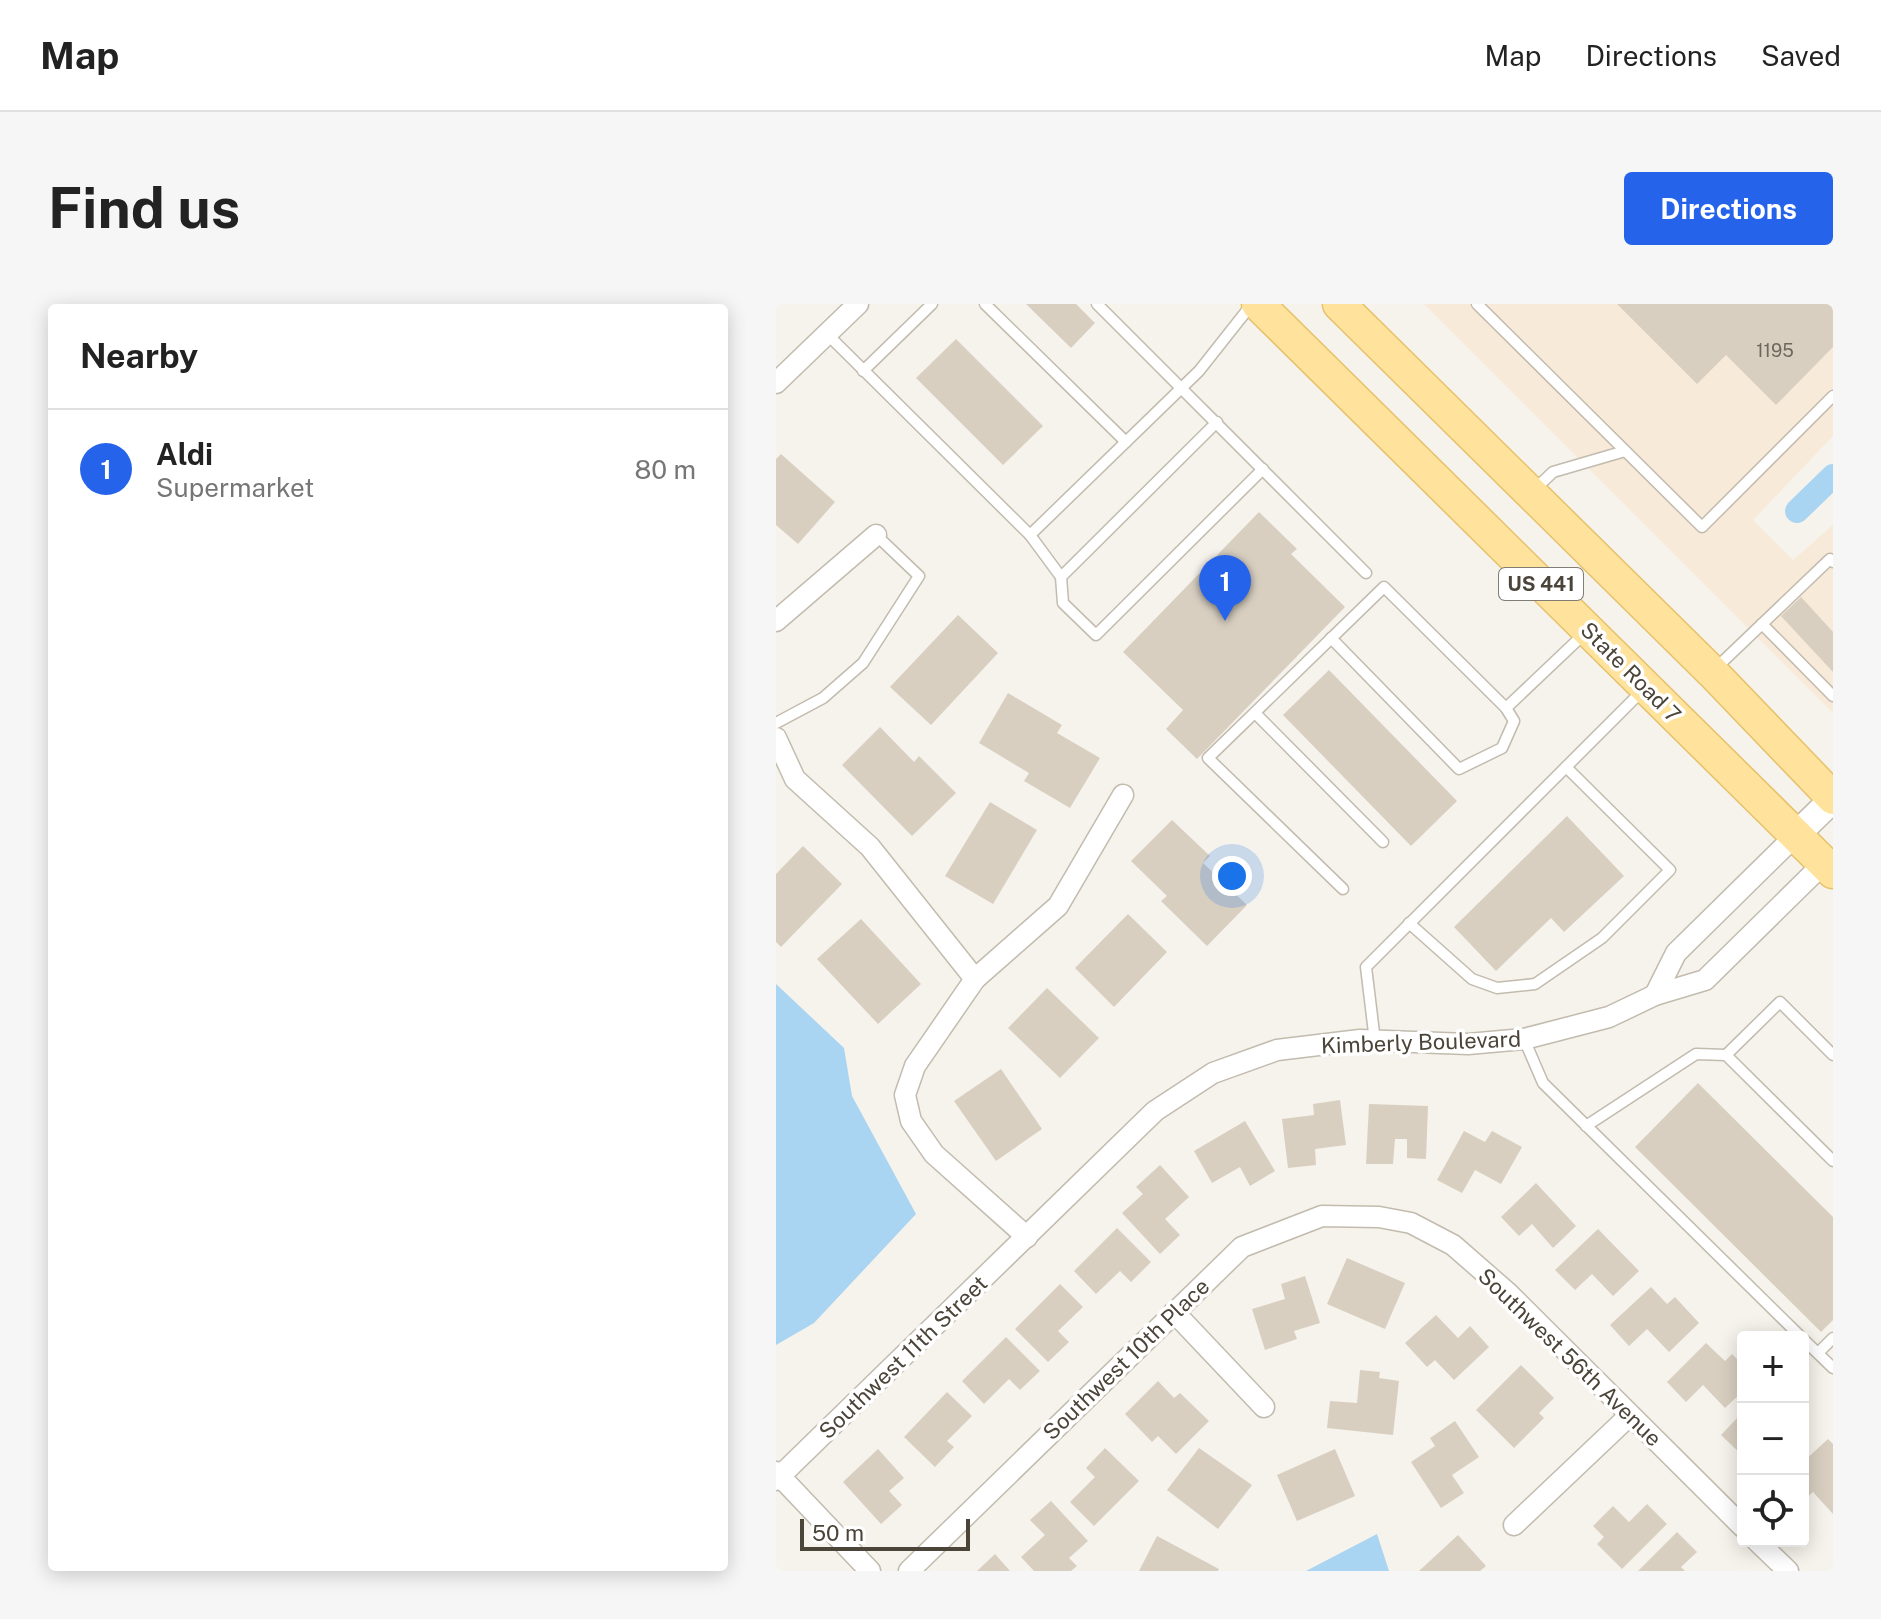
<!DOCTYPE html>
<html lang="en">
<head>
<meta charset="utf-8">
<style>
  :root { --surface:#fff; --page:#f6f6f6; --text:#222; --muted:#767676; --line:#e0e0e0; --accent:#2563eb }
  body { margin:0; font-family:"Public Sans",sans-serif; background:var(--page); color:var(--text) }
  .controls { position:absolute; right:24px; bottom:24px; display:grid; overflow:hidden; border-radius:8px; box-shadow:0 4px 20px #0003 }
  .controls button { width:72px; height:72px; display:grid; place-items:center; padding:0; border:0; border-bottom:2px solid var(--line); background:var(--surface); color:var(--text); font:40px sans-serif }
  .scale { position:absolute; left:24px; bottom:20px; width:170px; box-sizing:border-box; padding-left:8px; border:4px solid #4b4439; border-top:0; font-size:22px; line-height:28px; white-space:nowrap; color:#4b4439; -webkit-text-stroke:6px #fff; paint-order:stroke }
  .you { position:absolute; left:456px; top:572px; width:28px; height:28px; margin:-20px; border:6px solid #fff; border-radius:50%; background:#1a73e8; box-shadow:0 0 0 12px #1a73e833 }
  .badge { display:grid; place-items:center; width:52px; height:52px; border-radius:50%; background:var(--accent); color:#fff; font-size:26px; font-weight:700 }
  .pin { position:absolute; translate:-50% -66px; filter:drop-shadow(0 2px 4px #0008) }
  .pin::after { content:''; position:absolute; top:42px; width:28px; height:24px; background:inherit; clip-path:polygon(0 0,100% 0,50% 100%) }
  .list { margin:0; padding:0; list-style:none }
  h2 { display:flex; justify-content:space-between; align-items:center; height:104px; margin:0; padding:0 32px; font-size:34px }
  h2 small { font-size:26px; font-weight:400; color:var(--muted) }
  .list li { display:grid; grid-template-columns:52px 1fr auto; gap:24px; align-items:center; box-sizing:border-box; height:120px; padding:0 32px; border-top:2px solid var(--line) }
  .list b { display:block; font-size:30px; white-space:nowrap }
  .list p { margin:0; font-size:26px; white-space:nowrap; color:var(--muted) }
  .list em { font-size:26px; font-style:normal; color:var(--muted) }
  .icon { flex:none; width:44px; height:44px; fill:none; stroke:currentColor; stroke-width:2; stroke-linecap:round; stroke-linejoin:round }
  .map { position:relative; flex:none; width:1057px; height:1267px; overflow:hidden; border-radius:8px }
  header { display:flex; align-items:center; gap:48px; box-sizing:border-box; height:112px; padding:0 40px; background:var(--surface); border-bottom:2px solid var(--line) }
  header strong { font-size:38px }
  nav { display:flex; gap:44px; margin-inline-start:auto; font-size:28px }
  .intro { display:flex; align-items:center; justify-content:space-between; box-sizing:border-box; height:192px; padding:0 48px }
  h1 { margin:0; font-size:56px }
  .button { padding:20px 36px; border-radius:8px; background:var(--accent); color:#fff; font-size:28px; font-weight:700 }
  main { display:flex; gap:48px; padding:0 48px }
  aside { flex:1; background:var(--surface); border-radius:8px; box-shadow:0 4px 20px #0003 }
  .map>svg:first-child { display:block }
  .commercial { fill:#f7ead8 }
  .water { fill:#a9d4f2 }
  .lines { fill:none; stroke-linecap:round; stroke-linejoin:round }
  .canal { stroke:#a9d4f2; stroke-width:24 }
  .building { fill:#d8cfc1 }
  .service-casing { stroke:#c2bbae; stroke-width:13 }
  .minor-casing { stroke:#c2bbae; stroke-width:23 }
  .tertiary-casing { stroke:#c2bbae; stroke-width:29 }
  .primary-casing { stroke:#e6c16a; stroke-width:35 }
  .service { stroke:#fff; stroke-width:10 }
  .minor { stroke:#fff; stroke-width:20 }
  .tertiary { stroke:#fff; stroke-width:26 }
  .primary { stroke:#ffe39c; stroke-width:32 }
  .labels { text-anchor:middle; stroke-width:7; stroke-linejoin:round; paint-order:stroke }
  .number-label { font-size:18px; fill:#6e675b }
  .shield { fill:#fff; stroke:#817c74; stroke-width:2 }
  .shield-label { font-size:20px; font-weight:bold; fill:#4b4439 }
  .street-label { font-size:22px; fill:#4b4439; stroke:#fff }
</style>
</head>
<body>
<header>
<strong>Map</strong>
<nav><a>Map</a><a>Directions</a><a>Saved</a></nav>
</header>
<div class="intro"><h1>Find us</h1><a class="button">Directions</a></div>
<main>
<aside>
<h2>Nearby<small></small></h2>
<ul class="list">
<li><span class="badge">1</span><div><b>Aldi</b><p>Supermarket</p></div><em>80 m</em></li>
</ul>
</aside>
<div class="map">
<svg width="1057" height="1267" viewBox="0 0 1057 1267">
  <rect width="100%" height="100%" fill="#f6f3ec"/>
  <path class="commercial" d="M648 0H1057V132L977 216 1017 256 1057 221V409Z"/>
  <g class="water">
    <path d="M0 680 68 744 76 792 140 910 38 1019 0 1041Z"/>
    <path d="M601 1230 613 1267H530Z"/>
  </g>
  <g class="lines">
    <path class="canal" d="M1021 207 1057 172"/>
  </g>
  <g class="building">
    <path d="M250 0H300L319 19 295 44Z"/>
    <path d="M841 0H1057V43L1000 101 950 51 921 80Z"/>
    <path d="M180 35 267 122 227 161 140 74Z"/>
    <path d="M5 150 59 198 22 240 0 221V155Z"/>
    <path d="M483 208 521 245 515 250 569 303 421 455 390 425 407 406 347 348Z"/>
    <path d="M1025 293 1057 328V368L1005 312Z"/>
    <path d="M182 311 222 349 155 421 114 383Z"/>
    <path d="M553 366 681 497 635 542 507 411Z"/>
    <path d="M232 389 286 421 281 429 324 454 294 504 248 477 253 469 203 439Z"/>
    <path d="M104 423 138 458 143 452 180 489 136 532 66 461Z"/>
    <path d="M214 498 261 526 217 600 169 572Z"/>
    <path d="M791 512 848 572 788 628 775 614 720 667 678 623Z"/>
    <path d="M396 516 434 552 427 559 471 601 431 642 385 597 391 592 355 557Z"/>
    <path d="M27 542 66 580 5 643 0 638V570Z"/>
    <path d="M352 610 391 648 338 703 299 664Z"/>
    <path d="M85 615 145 680 102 720 41 655Z"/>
    <path d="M271 684 323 734 284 774 232 724Z"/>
    <path d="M225 765 266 825 220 857 178 797Z"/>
    <path d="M922 779 1057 913V1016L1045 1028 859 843Z"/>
    <path d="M564 796 570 841 539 845 540 861 512 864 506 815 538 811 537 800Z"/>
    <path d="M593 800 652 802 650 855 631 854V835H619L617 860H590Z"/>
    <path d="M469 817 499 867 474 882 464 863 436 879 418 847Z"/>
    <path d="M688 827 709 838 716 827 746 843 725 880 699 866 686 889 661 876Z"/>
    <path d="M384 861 413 893 389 915 404 931 384 950 346 909 367 890 360 883Z"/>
    <path d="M760 879 800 922 777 944 756 920 743 932 725 913Z"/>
    <path d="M341 924 375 958 355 978 344 967 320 990 298 967Z"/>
    <path d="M822 925 863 967 837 992 816 970 799 986 779 966Z"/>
    <path d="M571 954 629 979 609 1025 551 1000Z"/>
    <path d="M529 972 544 1019 518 1027 521 1035 489 1046 476 1005 509 995 505 980Z"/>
    <path d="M284 980 307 1003 282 1027 293 1038 272 1058 239 1025Z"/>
    <path d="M875 983 891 1000 899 993 923 1019 893 1048 871 1025 853 1042 834 1021Z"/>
    <path d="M660 1011 682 1034 694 1022 713 1043 678 1076 659 1056 651 1063 629 1039Z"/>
    <path d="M230 1033 264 1067 244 1086 233 1075 208 1100 186 1077Z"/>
    <path d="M930 1039 949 1057 956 1050 967 1061V1087L949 1104 927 1081 910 1098 891 1078Z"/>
    <path d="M745 1061 778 1094 763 1109 768 1114 738 1144 700 1106Z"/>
    <path d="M584 1066 604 1068 603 1074 623 1077 617 1131 551 1124 554 1097 581 1099Z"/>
    <path d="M382 1077 398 1094 404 1089 433 1117 400 1150 382 1132 376 1138 349 1110Z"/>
    <path d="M171 1088 196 1112 171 1137 178 1143 159 1163 128 1133Z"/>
    <path d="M967 1108V1152L945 1131Z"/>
    <path d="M679 1117 703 1153 676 1171 688 1189 665 1204 635 1158 659 1142 654 1134Z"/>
    <path d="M1052 1135 1057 1140V1210L1037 1188 1027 1197V1158Z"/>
    <path d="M329 1144 363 1177 318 1222 294 1198 319 1173 310 1164Z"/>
    <path d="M423 1144 476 1181 442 1225 391 1186Z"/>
    <path d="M102 1145 128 1174 113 1187 126 1201 105 1220 67 1178Z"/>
    <path d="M559 1145 579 1192 521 1217 501 1171Z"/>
    <path d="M275 1197 312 1237 293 1254 301 1262 295 1267H258L245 1253 269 1231 254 1216Z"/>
    <path d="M871 1200 891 1220 846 1265 821 1240 828 1233 817 1222 837 1202 853 1218Z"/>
    <path d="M901 1228 921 1248 905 1263 909 1267H862Z"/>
    <path d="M682 1231 710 1262 704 1267H643Z"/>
    <path d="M381 1232 443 1265 442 1267H363Z"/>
    <path d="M219 1250 234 1267H201Z"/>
  </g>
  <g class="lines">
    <defs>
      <g id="service">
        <path d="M209 0 350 138"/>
        <path d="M321 0 590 269"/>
        <path d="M701 0 926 223 1057 92"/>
        <path d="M51 30 254 231 423 67 476 0"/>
        <path d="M87 67 156 0"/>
        <path d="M441 118 285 273 287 299 320 331 487 165"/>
        <path d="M758 186 777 168 849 147"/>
        <path d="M254 231 285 273"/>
        <path d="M986 320 1057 392"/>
        <path d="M555 334 683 465 726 444 738 417 730 404"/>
        <path d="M940 364 1054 255 1057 258"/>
        <path d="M479 409 607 538"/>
        <path d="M0 419 47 394 87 359 143 272 100 231"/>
        <path d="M567 585 432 454 608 283 730 404 808 330"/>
        <path d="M633 619 696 675 721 684 759 680 826 634 894 566 790 463"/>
        <path d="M748 735 767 779 1025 1033"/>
        <path d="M599 737 590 663 866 387"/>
        <path d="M1057 751 1004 698 950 751 1057 857"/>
        <path d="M810 822 920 750 950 751"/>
        <path d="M1027 1035 1057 1064"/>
        <path d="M1042 1049 1057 1034"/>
      </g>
      <g id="minor">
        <path d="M0 79 82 0"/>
        <path d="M0 317 100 231"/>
        <path d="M0 434 19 475 94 543 199 675"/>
        <path d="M879 691 900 649 1020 531"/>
        <path d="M251 933 158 850 135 817 129 791 139 762 199 675 282 602 347 491"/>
        <path d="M398 1008 488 1103"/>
        <path d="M0 1168 94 1267"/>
        <path d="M0 1176 379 807 437 769 501 746 584 736 692 740 748 735 833 713 879 691 929 676 1048 559"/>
        <path d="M738 1221 853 1112"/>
        <path d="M981 1237 1012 1267"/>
        <path d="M133 1267 466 943 546 912 603 913 635 919 677 941 732 989 967 1223"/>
      </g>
      <path id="tertiary" d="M1020 531 1057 495"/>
      <g id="primary">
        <path d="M482 0 1057 568"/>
        <path d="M563 0 936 368 1057 494"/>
      </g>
    </defs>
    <use href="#service" class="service-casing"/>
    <use href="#minor" class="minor-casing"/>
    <use href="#tertiary" class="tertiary-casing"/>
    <use href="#primary" class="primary-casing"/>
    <use href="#service" class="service"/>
    <use href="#minor" class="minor"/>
    <use href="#tertiary" class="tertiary"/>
    <use href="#primary" class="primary"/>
  </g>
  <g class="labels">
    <g class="number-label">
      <text x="999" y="53">1195</text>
    </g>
    <rect class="shield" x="723" y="264" width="84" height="32" rx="6"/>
    <g class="shield-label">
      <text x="765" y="287">US 441</text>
    </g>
    <g class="street-label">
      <text transform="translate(855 368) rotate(45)" y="8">State Road 7</text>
      <text transform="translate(645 738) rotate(-2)" y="8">Kimberly Boulevard</text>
      <text transform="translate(127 1053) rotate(-44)" y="8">Southwest 11th Street</text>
      <text transform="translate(794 1053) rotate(44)" y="8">Southwest 56th Avenue</text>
      <text transform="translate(350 1055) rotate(-44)" y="8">Southwest 10th Place</text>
    </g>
  </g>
</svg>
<div class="controls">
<button>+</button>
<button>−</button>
<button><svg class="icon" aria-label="locate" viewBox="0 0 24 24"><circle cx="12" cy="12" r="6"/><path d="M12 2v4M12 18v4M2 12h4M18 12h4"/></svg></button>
</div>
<div class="scale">50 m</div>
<div class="you"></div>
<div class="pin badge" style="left:449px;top:317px">1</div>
</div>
</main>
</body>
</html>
